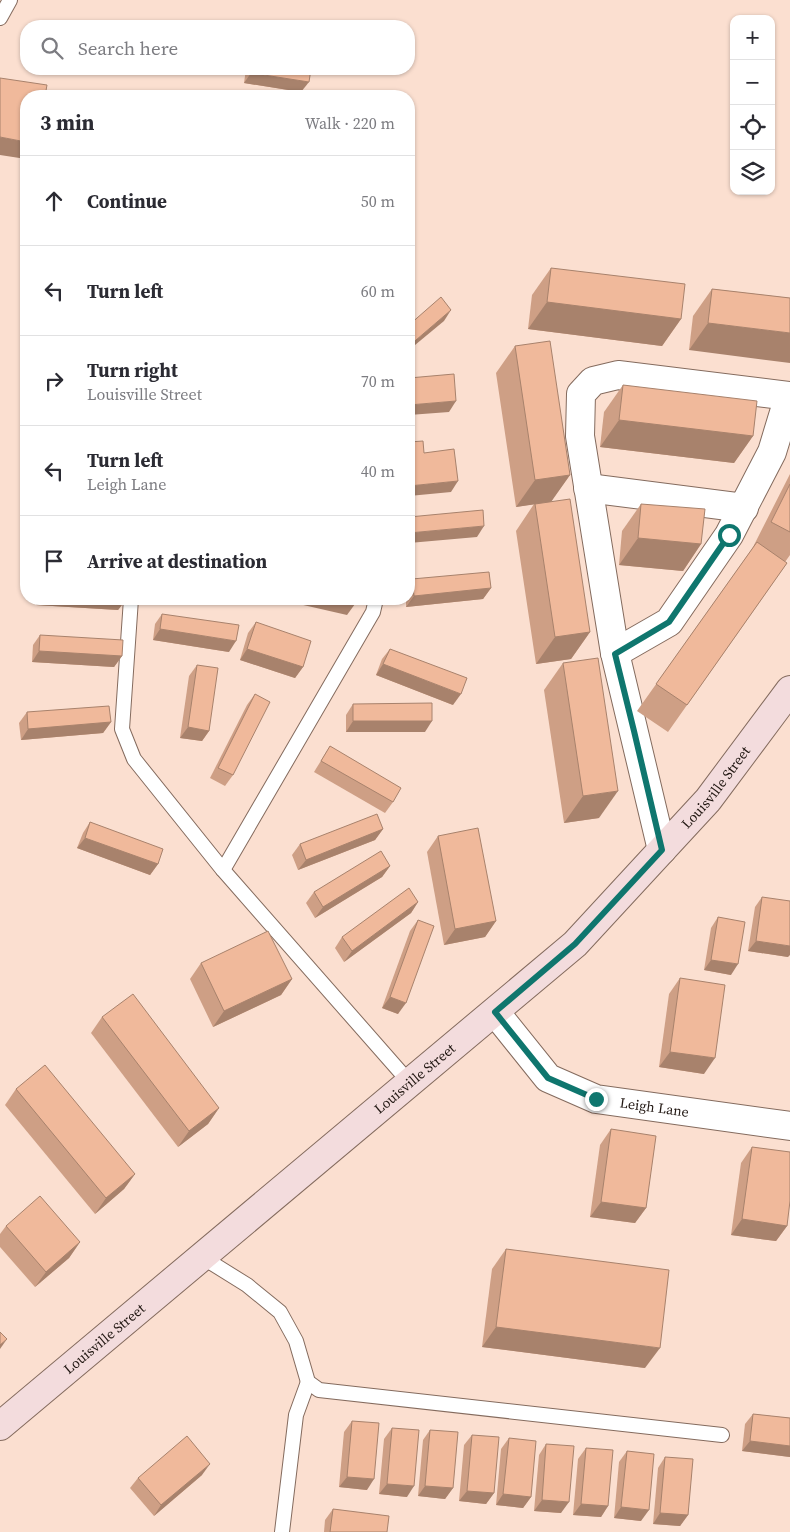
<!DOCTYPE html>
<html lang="en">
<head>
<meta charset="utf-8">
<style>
  :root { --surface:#fff; --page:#f7f7f7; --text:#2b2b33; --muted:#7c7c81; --line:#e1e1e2 }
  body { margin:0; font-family:"Source Serif 4",serif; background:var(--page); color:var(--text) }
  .controls { position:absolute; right:15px; top:15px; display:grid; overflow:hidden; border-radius:10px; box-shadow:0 1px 4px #0004 }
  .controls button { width:45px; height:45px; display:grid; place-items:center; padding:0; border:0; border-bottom:1px solid var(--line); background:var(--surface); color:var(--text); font:25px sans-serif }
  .stop { position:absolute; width:15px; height:15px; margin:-11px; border:4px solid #0f766e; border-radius:50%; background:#fff }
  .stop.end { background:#0f766e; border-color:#fff; box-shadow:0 1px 5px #0008 }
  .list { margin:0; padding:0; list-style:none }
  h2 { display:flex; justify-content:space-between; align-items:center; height:65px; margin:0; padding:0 20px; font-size:21px }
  h2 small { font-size:16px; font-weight:400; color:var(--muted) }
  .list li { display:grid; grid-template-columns:32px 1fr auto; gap:15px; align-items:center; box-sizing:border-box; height:90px; padding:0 20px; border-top:1px solid var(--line) }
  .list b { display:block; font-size:19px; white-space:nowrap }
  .list p { margin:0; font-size:16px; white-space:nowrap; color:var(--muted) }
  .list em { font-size:16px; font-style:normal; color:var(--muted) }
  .icon { flex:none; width:28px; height:28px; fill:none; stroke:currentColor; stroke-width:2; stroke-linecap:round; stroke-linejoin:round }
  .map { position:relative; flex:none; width:790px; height:1532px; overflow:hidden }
  .search { position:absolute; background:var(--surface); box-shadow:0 1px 4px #0004; left:20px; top:20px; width:395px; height:55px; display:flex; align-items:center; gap:12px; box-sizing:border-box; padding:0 18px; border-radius:20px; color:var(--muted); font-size:19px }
  .panel { position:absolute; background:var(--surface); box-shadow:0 1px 4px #0004; left:20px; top:90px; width:395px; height:515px; border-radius:20px }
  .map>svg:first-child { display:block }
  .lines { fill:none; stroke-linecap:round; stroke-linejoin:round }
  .service-casing { stroke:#846b5e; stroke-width:16 }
  .minor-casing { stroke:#846b5e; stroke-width:30 }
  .secondary-casing { stroke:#846b5e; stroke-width:30 }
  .service { stroke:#fff; stroke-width:14 }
  .minor { stroke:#fff; stroke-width:28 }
  .secondary { stroke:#f3dcdd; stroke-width:28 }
  .wall { fill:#ce9f85 }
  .shaded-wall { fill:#a8826c }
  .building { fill:#f0b99b; stroke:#a8826c }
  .route { stroke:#0f766e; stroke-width:6 }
  .labels { text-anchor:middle; stroke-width:4.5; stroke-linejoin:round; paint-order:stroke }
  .street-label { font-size:14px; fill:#211712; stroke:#fff }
</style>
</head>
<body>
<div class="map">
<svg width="790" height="1532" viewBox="0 0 790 1532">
  <rect width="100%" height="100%" fill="#fbdfd0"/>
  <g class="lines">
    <defs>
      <g id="service">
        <path d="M0 18 10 0"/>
        <path d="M131 599 122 729 134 759 223 870 410 1083"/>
        <path d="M223 870 373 612 376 599"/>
        <path d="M202 1257 247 1285 280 1312 296 1341 308 1382 319 1390 722 1435"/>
        <path d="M282 1532 296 1415 308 1382"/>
      </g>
      <g id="minor">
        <path d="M588 488 744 508"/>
        <path d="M615 653 669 622 729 535 772 452 789 396"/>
        <path d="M662 850 615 653 580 436 581 394 593 381 618 375 790 396"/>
        <path id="s1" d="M495 1012 548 1078 596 1099 790 1126"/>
      </g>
      <g id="secondary">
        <path id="s2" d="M0 1426 575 944 708 800 790 690"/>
      </g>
    </defs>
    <use href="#service" class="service-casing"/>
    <use href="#minor" class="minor-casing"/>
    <use href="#secondary" class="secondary-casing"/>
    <use href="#service" class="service"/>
    <use href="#minor" class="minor"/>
    <use href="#secondary" class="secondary"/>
  </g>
  <g class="wall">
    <path d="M246 69H311L301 92 244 83Z"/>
    <path d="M551 268 681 319 662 346 528 329 532 295Z"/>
    <path d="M712 289 790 298 689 350 693 316Z"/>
    <path d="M515 346 570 475 551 501 590 632 571 659 536 664 516 531 534 504 516 507 496 373Z"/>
    <path d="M623 385 753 436 734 463 600 447 604 412Z"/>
    <path d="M790 474V555L785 562 787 563 668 732 637 711 752 549Z"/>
    <path d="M641 504 701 544 683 571 619 565 622 531Z"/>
    <path d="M412 579 491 588 483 599 406 607V599H409V584Z"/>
    <path d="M36 599H126L118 610 36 605Z"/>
    <path d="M162 614 229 652 153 640 155 624Z"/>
    <path d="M256 622 303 667 295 678 240 660 248 633Z"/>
    <path d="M40 635 122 656 114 667 32 662 33 645Z"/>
    <path d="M390 649 453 705 376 675 382 659Z"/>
    <path d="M563 663 599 818 564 823 544 690Z"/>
    <path d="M197 665 209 731 202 741 180 738 189 676Z"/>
    <path d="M255 694 233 775 225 786 210 778 247 705Z"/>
    <path d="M353 704 425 732H346V715Z"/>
    <path d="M27 712 111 722 103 733 21 740 19 723Z"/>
    <path d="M330 746 393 802 385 813 314 772Z"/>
    <path d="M90 822 158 864 150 875 77 848 83 833Z"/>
    <path d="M383 829 375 840 298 870 292 855 300 844Z"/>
    <path d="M438 836 496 921 485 937 444 945 427 852Z"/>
    <path d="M390 866 382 877 315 918 306 903 314 892Z"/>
    <path d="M762 897 788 957 748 951 755 907Z"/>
    <path d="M418 902 411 913 344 962 335 948 342 937Z"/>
    <path d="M718 917 731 975 704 970 711 928Z"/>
    <path d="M418 920 398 1014 382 1008 410 931Z"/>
    <path d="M201 963 292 979 281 995 213 1027 190 979Z"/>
    <path d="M680 978 704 1074 659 1067 669 994Z"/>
    <path d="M102 1017 219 1108 208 1124 178 1147 91 1033Z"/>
    <path d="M16 1089 135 1174 124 1189 95 1214 5 1105Z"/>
    <path d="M611 1129 646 1208 635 1223 590 1217 600 1145Z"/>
    <path d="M752 1147 787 1226 776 1241 731 1235 741 1163Z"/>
    <path d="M6 1226 80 1242 69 1258 35 1287 0 1247V1234Z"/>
    <path d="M506 1249 645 1368 482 1347 492 1269Z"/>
    <path d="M753 1414 790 1418V1457L742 1451 745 1424Z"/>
    <path d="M352 1421 367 1490 339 1487 344 1432Z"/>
    <path d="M392 1428 407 1497 379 1494 384 1439Z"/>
    <path d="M430 1430 453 1488 445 1499 418 1496 423 1440Z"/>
    <path d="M472 1435 494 1493 486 1504 459 1501 464 1445Z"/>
    <path d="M509 1438 531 1497 523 1508 496 1505 501 1449Z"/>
    <path d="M546 1444 561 1513 534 1511 539 1455Z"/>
    <path d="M586 1448 608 1506 601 1517 573 1515 578 1459Z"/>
    <path d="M627 1451 641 1521 614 1518 619 1462Z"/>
    <path d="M665 1457 688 1515 680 1526 653 1524 658 1468Z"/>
    <path d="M202 1475 154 1516 130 1488 138 1478Z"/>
    <path d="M333 1509 387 1532H324L325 1520Z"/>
  </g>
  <g class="shaded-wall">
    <path d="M251 73 309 82 301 92 244 83Z"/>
    <path d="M0 137 26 142V159L0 155Z"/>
    <path d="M547 302 681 319 662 346 528 329Z"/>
    <path d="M451 310 444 321 409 350V346Z"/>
    <path d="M708 323 790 333V363L689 350Z"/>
    <path d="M456 401 449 412 409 415V405Z"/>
    <path d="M619 420 753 436 734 463 600 447Z"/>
    <path d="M570 475 551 502 516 507 535 480Z"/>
    <path d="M458 481 451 492 409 496V486Z"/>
    <path d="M484 526 477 537 409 543V533Z"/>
    <path d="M638 538 701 544 683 571 619 565Z"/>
    <path d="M491 588 483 599 406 607 414 596Z"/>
    <path d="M41 599H113L126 600 118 610 36 605Z"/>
    <path d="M277 599H332L355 604 347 615Z"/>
    <path d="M160 629 236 641 229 652 153 640Z"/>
    <path d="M590 632 571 659 536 664 555 637Z"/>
    <path d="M247 649 303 667 295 678 240 660Z"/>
    <path d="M39 651 122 656 114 667 32 662Z"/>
    <path d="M383 664 461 694 453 705 376 675Z"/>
    <path d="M353 721H432L425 732H346Z"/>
    <path d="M111 722 103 733 21 740 28 729Z"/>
    <path d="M188 727 209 731 202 741 180 738Z"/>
    <path d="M618 791 599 818 564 823 583 796Z"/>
    <path d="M383 829 375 840 298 870 306 860Z"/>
    <path d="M85 838 158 864 150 875 77 848Z"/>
    <path d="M390 866 382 877 315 918 323 907Z"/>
    <path d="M418 902 411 913 344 962 352 951Z"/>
    <path d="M496 921 485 937 444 945 455 929Z"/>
    <path d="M756 941 790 946V955L788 957 748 951Z"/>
    <path d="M711 960 738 964 731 975 704 970Z"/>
    <path d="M292 979 281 995 213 1027 224 1011Z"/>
    <path d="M390 997 406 1003 398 1014 382 1008Z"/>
    <path d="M670 1052 715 1058 704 1074 659 1067Z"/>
    <path d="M219 1108 208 1124 178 1147 189 1131Z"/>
    <path d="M135 1174 124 1189 95 1214 106 1198Z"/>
    <path d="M601 1202 646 1208 635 1223 590 1217Z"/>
    <path d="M742 1219 787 1226 776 1241 731 1235Z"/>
    <path d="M80 1242 69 1258 35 1287 46 1272Z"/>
    <path d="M496 1327 660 1348 645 1368 482 1347Z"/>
    <path d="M7 1339 0 1349V1345Z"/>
    <path d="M750 1441 790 1446V1457L742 1451Z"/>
    <path d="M210 1464 202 1475 154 1516 161 1505Z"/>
    <path d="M347 1477 374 1479 367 1490 339 1487Z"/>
    <path d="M387 1484 414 1486 407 1497 379 1494Z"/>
    <path d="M425 1486 453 1488 445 1499 418 1496Z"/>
    <path d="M467 1491 494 1493 486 1504 459 1501Z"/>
    <path d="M503 1494 531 1497 523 1508 496 1505Z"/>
    <path d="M542 1500 569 1502 561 1513 534 1511Z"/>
    <path d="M581 1504 608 1506 601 1517 573 1515Z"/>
    <path d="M621 1507 649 1510 641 1521 614 1518Z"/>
    <path d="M660 1513 688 1515 680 1526 653 1524Z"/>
  </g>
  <g class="building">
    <path d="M252 69H311L309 82 251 73Z"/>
    <path d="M0 78 47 85 45 96H26V142L0 137Z"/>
    <path d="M551 268 685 284 681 319 547 302Z"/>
    <path d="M712 289 790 298V333L708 323Z"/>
    <path d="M441 297 451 310 409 346V325Z"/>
    <path d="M550 341 570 475 535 480 515 346Z"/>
    <path d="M454 374 456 401 409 405V378Z"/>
    <path d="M623 385 757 401 753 436 619 420Z"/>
    <path d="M423 441 424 453 454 449 458 481 409 486V442Z"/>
    <path d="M790 484V532L771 522Z"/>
    <path d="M570 499 590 632 555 637 535 504Z"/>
    <path d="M641 504 705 509 701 544 638 538Z"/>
    <path d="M483 510 484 526 409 533V517Z"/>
    <path d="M757 542 787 563 687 705 656 684Z"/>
    <path d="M489 572 491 588 414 596 412 579Z"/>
    <path d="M332 599H356L355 604Z"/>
    <path d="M162 614 239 625 236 641 160 629Z"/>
    <path d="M256 622 311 641 303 667 247 649Z"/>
    <path d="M40 635 123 640 122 656 39 651Z"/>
    <path d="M390 649 467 678 461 694 383 664Z"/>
    <path d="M598 658 618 791 583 796 563 663Z"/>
    <path d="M197 665 218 668 209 731 188 727Z"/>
    <path d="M255 694 270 702 233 775 218 768Z"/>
    <path d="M432 703V721H353V704Z"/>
    <path d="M109 706 111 722 28 729 27 712Z"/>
    <path d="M330 746 401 788 393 802 321 761Z"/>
    <path d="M377 814 383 829 306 860 300 844Z"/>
    <path d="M90 822 163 849 158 864 85 838Z"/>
    <path d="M478 828 496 921 455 929 438 836Z"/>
    <path d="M381 851 390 866 323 907 314 892Z"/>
    <path d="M409 888 418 902 352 951 342 937Z"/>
    <path d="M762 897 790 901V946L756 941Z"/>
    <path d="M718 917 745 922 738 964 711 960Z"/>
    <path d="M418 920 434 926 406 1003 390 997Z"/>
    <path d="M268 931 292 979 224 1011 201 963Z"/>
    <path d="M680 978 725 985 715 1058 670 1052Z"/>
    <path d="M133 994 219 1108 189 1131 102 1017Z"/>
    <path d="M45 1065 135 1174 106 1198 16 1089Z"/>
    <path d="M611 1129 656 1136 646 1208 601 1202Z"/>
    <path d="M752 1147 790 1152V1201L787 1226 742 1219Z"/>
    <path d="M40 1196 80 1242 46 1272 6 1226Z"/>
    <path d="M506 1249 669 1270 660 1348 496 1327Z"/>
    <path d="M0 1332 7 1339 0 1345Z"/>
    <path d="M753 1414 790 1418V1446L750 1441Z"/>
    <path d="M352 1421 379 1423 374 1479 347 1477Z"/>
    <path d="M392 1428 419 1430 414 1486 387 1484Z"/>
    <path d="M430 1430 458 1432 453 1488 425 1486Z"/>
    <path d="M472 1435 499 1437 494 1493 467 1491Z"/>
    <path d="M187 1436 210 1464 161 1505 138 1478Z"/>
    <path d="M509 1438 536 1441 531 1497 503 1494Z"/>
    <path d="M546 1444 574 1446 569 1502 542 1500Z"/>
    <path d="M586 1448 613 1450 608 1506 581 1504Z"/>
    <path d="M627 1451 654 1454 649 1510 621 1507Z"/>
    <path d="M665 1457 693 1459 688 1515 660 1513Z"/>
    <path d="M333 1509 389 1516 387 1532H330Z"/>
  </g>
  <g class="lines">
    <path class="route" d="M596 1099 548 1078 495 1012 575 944 662 850 634 731 615 654 669 622 729 535"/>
  </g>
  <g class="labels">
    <g class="street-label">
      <text dy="5" stroke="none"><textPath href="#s2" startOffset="961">Louisville Street</textPath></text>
      <text dy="5" stroke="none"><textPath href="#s2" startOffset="541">Louisville Street</textPath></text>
      <text dy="5" stroke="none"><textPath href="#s1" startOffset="196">Leigh Lane</textPath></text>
      <text dy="5" stroke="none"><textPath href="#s2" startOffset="136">Louisville Street</textPath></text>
    </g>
  </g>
</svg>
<div class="controls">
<button>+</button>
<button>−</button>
<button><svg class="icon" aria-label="locate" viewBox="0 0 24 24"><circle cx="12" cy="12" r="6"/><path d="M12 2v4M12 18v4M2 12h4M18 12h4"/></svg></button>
<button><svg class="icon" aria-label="layers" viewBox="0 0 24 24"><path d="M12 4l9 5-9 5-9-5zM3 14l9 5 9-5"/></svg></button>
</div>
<div class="stop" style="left:729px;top:535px"></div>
<div class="stop end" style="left:596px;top:1099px"></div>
<div class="search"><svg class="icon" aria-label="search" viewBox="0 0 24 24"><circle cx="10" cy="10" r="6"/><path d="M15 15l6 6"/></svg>Search here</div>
<section class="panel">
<h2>3 min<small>Walk · 220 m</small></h2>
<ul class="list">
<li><svg class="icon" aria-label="ahead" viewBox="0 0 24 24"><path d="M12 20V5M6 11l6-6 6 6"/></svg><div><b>Continue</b></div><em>50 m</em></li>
<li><svg class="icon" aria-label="left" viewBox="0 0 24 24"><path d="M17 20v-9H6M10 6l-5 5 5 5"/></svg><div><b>Turn left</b></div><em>60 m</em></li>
<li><svg class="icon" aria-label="right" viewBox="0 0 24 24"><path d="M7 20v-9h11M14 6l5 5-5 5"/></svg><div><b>Turn right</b><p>Louisville Street</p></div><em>70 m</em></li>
<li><svg class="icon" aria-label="left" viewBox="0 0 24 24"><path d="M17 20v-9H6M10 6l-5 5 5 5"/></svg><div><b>Turn left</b><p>Leigh Lane</p></div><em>40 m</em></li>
<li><svg class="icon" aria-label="arrive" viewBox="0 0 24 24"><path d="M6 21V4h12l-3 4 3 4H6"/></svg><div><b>Arrive at destination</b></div></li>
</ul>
</section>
</div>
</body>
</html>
